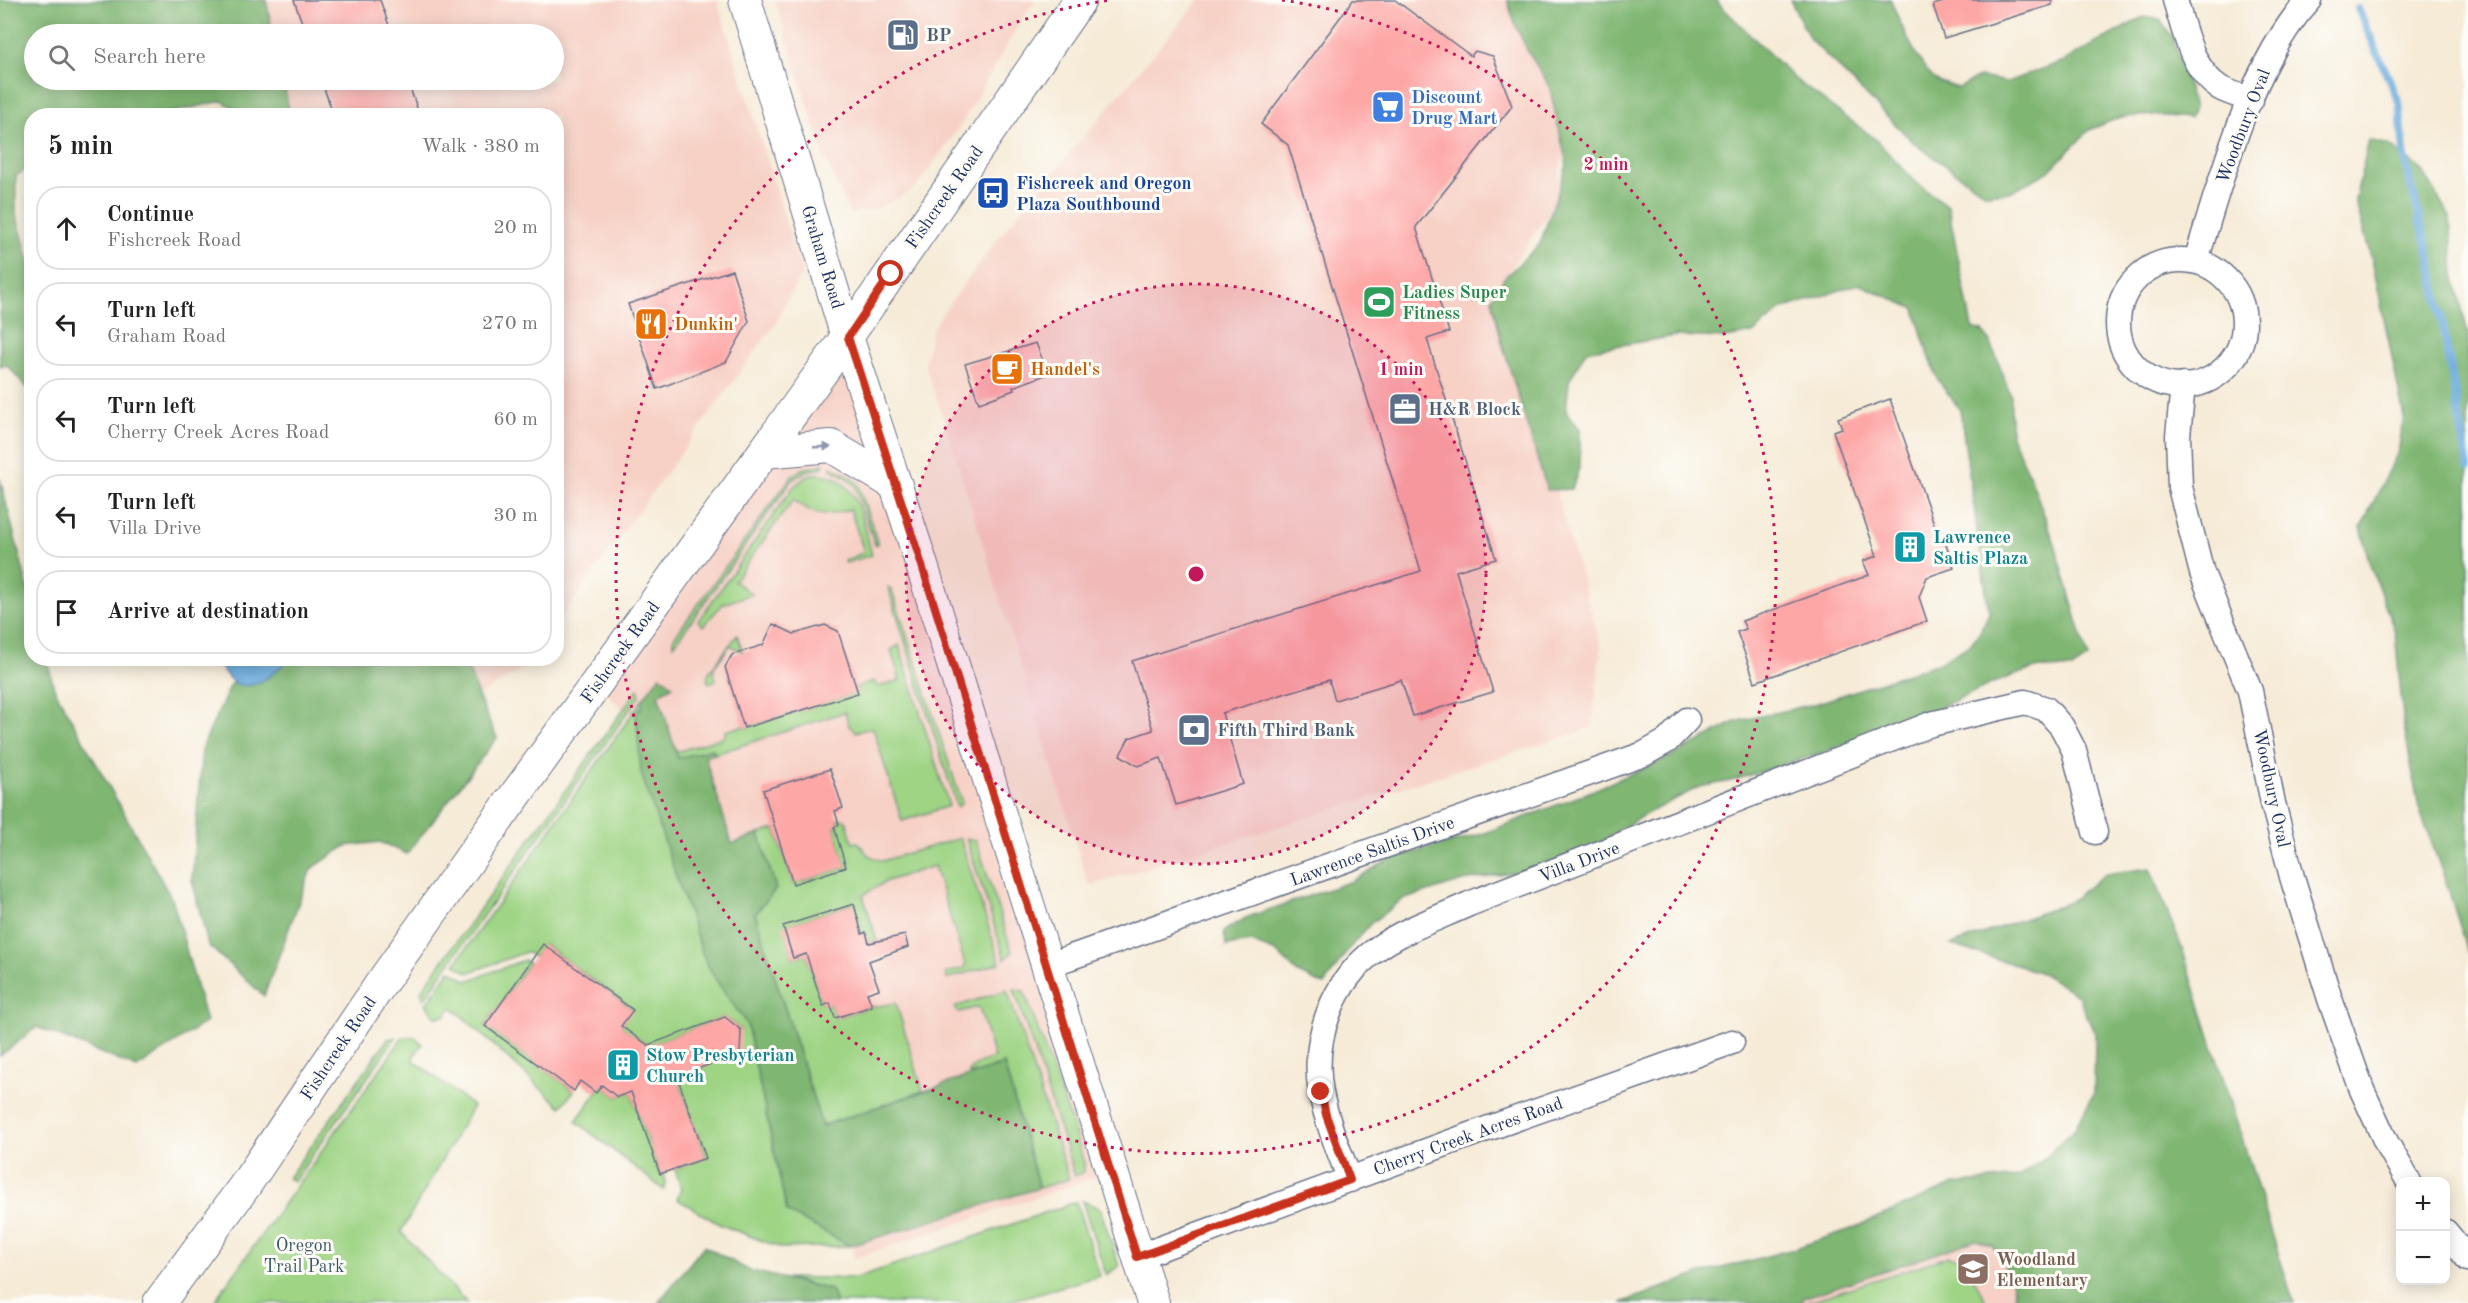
<!DOCTYPE html>
<html lang="en">
<head>
<meta charset="utf-8">
<style>
  :root { --surface:#fff; --page:#f2f2f2; --text:#222; --muted:#767676; --line:#e0e0e0 }
  body { margin:0; font-family:"Old Standard TT",serif; background:var(--page); color:var(--text) }
  .controls { position:absolute; right:18px; bottom:18px; display:grid; overflow:hidden; border-radius:12px; box-shadow:0 3px 15px #0003 }
  .controls button { width:54px; height:54px; display:grid; place-items:center; padding:0; border:0; border-bottom:2px solid var(--line); background:var(--surface); color:var(--text); font:30px sans-serif }
  .stop { position:absolute; width:18px; height:18px; margin:-14px; border:4px solid #c8321e; border-radius:50%; background:#fff }
  .stop.end { background:#c8321e; border-color:#fff; box-shadow:0 2px 6px #0008 }
  .list { margin:0; padding:0; list-style:none }
  h2 { display:flex; justify-content:space-between; align-items:center; height:78px; margin:0; padding:0 24px; font-size:26px }
  h2 small { font-size:20px; font-weight:400; color:var(--muted) }
  .list li { display:grid; grid-template-columns:39px 1fr auto; gap:18px; align-items:center; box-sizing:border-box; height:84px; margin:0 12px 12px; padding:0 12px; border:2px solid var(--line); border-radius:24px }
  .list b { display:block; font-size:22px; white-space:nowrap }
  .list p { margin:0; font-size:20px; white-space:nowrap; color:var(--muted) }
  .list em { font-size:20px; font-style:normal; color:var(--muted) }
  .icon { flex:none; width:33px; height:33px; fill:none; stroke:currentColor; stroke-width:2; stroke-linecap:round; stroke-linejoin:round }
  .map { position:relative; flex:none; width:2468px; height:1303px; overflow:hidden }
  .search { position:absolute; background:var(--surface); box-shadow:0 3px 15px #0003; left:24px; top:24px; width:540px; height:66px; display:flex; align-items:center; gap:15px; box-sizing:border-box; padding:0 21px; border-radius:33px; color:var(--muted); font-size:22px }
  .panel { position:absolute; background:var(--surface); box-shadow:0 3px 15px #0003; left:24px; top:108px; width:540px; height:558px; border-radius:24px }
  .map>svg:first-child { display:block }
  .built { fill:#f7d1c6 }
  .green { fill:#9fd485; stroke:#5d8272; stroke-width:1.5 }
  .forest { fill:#7fb672; stroke:#4d7268; stroke-width:1.5 }
  .water { fill:#69aadd; stroke:#426c9e; stroke-width:1.5 }
  .lines { fill:none; stroke-linecap:round; stroke-linejoin:round }
  .stream { stroke:#69aadd; stroke-width:8 }
  .building { fill:#fda8a7 }
  .minor-casing { stroke:#687188; stroke-width:27 }
  .major-casing { stroke:#687188; stroke-width:34 }
  .minor { stroke:#fff; stroke-width:24 }
  .major { stroke:#fff; stroke-width:32 }
  .oneway { fill:#8d97ae }
  .route { stroke:#c8321e; stroke-width:8 }
  .ring { fill:none; stroke:#c2185b; stroke-width:3; stroke-dasharray:3 6 }
  .labels { text-anchor:middle; stroke-width:6; stroke-linejoin:round; paint-order:stroke }
  .service-label { font-size:18px; font-weight:bold; fill:#4e5e75; stroke:#fdfcf7; text-anchor:start }
  .shop-label { font-size:18px; font-weight:bold; fill:#366cbe; stroke:#fdfcf7; text-anchor:start }
  .street-label { font-size:18px; fill:#1b2f5e; stroke:#fdfcf7 }
  .transit-label { font-size:18px; font-weight:bold; fill:#164399; stroke:#fdfcf7; text-anchor:start }
  .leisure-label { font-size:18px; font-weight:bold; fill:#27864d; stroke:#fdfcf7; text-anchor:start }
  .food-label { font-size:18px; font-weight:bold; fill:#c56008; stroke:#fdfcf7; text-anchor:start }
  .culture-label { font-size:18px; font-weight:bold; fill:#0d838f; stroke:#fdfcf7; text-anchor:start }
  .park-label { font-size:18px; fill:#3c5868; stroke:#fdfcf7 }
  .education-label { font-size:18px; font-weight:bold; fill:#785e54; stroke:#fdfcf7; text-anchor:start }
  .centre { fill:#c2185b; stroke:#fdfcf7; stroke-width:3 }
  .ring-label { font-size:18px; text-anchor:middle; font-weight:bold; fill:#c2185b; stroke:#fdfcf7; stroke-width:6; stroke-linejoin:round; paint-order:stroke }
</style>
</head>
<body>
<div class="map">
<svg width="2468" height="1303" viewBox="0 0 2468 1303">
  <rect width="100%" height="100%" fill="#fdfcf7"/>
  <filter id="ink" filterUnits="userSpaceOnUse"><feTurbulence type="fractalNoise" baseFrequency=".0167" numOctaves="2"/><feDisplacementMap in="SourceGraphic" scale="12" xChannelSelector="R" yChannelSelector="G"/><feConvolveMatrix kernelMatrix="1 2 1 2 8 2 1 2 1" color-interpolation-filters="sRGB"/></filter>
  <filter id="wash" filterUnits="userSpaceOnUse"><feTurbulence type="fractalNoise" baseFrequency=".008" numOctaves="4" result="noise"/><feDisplacementMap in="SourceGraphic" scale="24" xChannelSelector="R" yChannelSelector="G"/><feGaussianBlur stdDeviation="1.35" result="paint"/><feColorMatrix in="noise" values="0 0 0 0 0 0 0 0 0 0 0 0 0 0 0 0 0 1.4 0 .05"/><feComposite in="paint" operator="in"/></filter>
  <g filter="url(#wash)">
    <rect width="100%" height="100%" fill="#f6ebd7"/>
    <g class="built">
      <path d="M256 0H717L802 272 775 324 557 623 556 116 288 115 278 80H554V34H266Z"/>
      <path d="M775 0H1035L1019 24 960 126 916 188 879 208 850 214 822 151Z"/>
      <path d="M1199 0H1507L1558 75 1563 156 1552 208 1497 288 1601 646 1592 728 1089 886 958 464 925 364 932 328 996 241Z"/>
      <path d="M847 337 1111 1172 855 1258 701 780 596 684Z"/>
      <path d="M465 659H531L524 668 478 696Z"/>
      <path d="M2041 1218 2068 1303H1789Z"/>
    </g>
    <g class="green">
      <path d="M824 464 822 468 806 471 792 480 674 645 673 639 791 477 802 469Z"/>
      <path d="M831 466 851 477 858 484 878 544 875 545 855 486 846 477 831 469Z"/>
      <path d="M815 474C858 472 863 523 872 555L846 563 844 561 864 552 850 509C821 519 817 516 793 500L734 581 752 594 723 604 703 626 698 621 794 486 806 477Z"/>
      <path d="M888 587 892 590 962 803 957 807Z"/>
      <path d="M737 635 743 652 730 645 713 669 716 681 709 683 707 680 709 672Z"/>
      <path d="M899 645 949 806 902 821 873 728 856 732 849 726 845 712 715 754 713 749 662 763 678 758 676 752 724 737 725 731 743 726 744 728 857 693 856 687 874 681 879 687 900 680 891 650Z"/>
      <path d="M638 689 640 695 424 999 421 991Z"/>
      <path d="M642 700 716 980 747 1024 787 1211 850 1246 781 1248 719 1224 677 1199 681 1188 675 1169 706 1157 677 1076 741 1030 725 1017 648 1045 621 1026 632 1009 544 944 534 957 526 952 468 973 455 964Z"/>
      <path d="M842 819 846 820 853 843 858 842 868 855 882 861 960 838 1000 963 947 979 945 974 966 967 934 866 887 881 863 895 877 941 869 943 866 933 862 934 853 904 784 926 793 958 806 954 823 1005 830 1003 835 1018 866 1008 896 1003 923 1091 822 1126 755 913 776 889 759 834 775 829 793 884 846 867 834 827 839 825 838 820Z"/>
      <path d="M966 838 976 840 1012 952 1005 959Z"/>
      <path d="M524 960 529 963 485 1026 574 1091 561 1107 452 1007 445 1016 435 1017 426 1004 450 970 467 981Z"/>
      <path d="M1014 989 1024 991 1074 1129 1084 1163V1172L1075 1176Z"/>
      <path d="M1007 990 1069 1179 1039 1188 1004 1064 969 1075V1071L979 1063 994 1058 979 1007 959 1012 956 1011 955 1007Z"/>
      <path d="M396 1037 294 1181 288 1178 388 1039Z"/>
      <path d="M403 1037H415L422 1044 412 1059 473 1106 401 1232 467 1303H213Z"/>
      <path d="M602 1085 617 1097 631 1092 660 1174 663 1173 666 1184 664 1190 576 1121Z"/>
      <path d="M1082 1201 1100 1208 1119 1266 1106 1275Z"/>
      <path d="M1076 1202 1100 1276 1003 1303H836L831 1290 787 1278H856Z"/>
      <path d="M1949 1256 1964 1260 1987 1303H1804Z"/>
    </g>
    <g class="forest">
      <path d="M0 0H266L273 34H34V80H283L290 115H245L222 101 161 115 32 116 31 166 16 176V213L31 268V392L7 365 0 367Z"/>
      <path d="M1507 0H1715L1796 80 1873 137 1917 183 1948 206 1972 328 1983 331 1993 348 2011 397V436L2028 471 2055 544 2088 658 2072 669 2040 668 2021 673 1995 682 1935 710 1828 751 1731 781 1699 787 1644 815 1582 854 1524 871 1463 881 1402 900 1371 923 1348 950 1324 985 1298 973 1276 952 1251 942 1226 946 1224 931 1248 917 1352 881 1390 859 1482 834 1580 796 1672 756 1735 722 1818 703 1936 664 1969 646 1980 632 1989 613 1960 410 1938 380 1923 339 1915 309 1859 284 1782 309 1754 333 1724 338 1675 336 1586 351 1569 381 1566 412 1580 429V465L1572 489 1547 490 1501 340 1492 299 1504 278 1540 244 1567 165 1549 85 1528 52 1515 24Z"/>
      <path d="M1790 0H1891C1897 18 1921 70 1936 80 1943 84 1952 86 1959 88L1979 77 2007 82 2064 61 2143 17 2160 20 2172 36 2194 108 2190 118 2154 115 2121 117 2089 130 2048 172 2010 192 1986 194 1916 145 1810 39Z"/>
      <path d="M2369 140 2389 145 2423 171 2450 217 2454 274 2468 335V952L2448 888 2419 808 2404 727 2395 632 2369 562 2361 527 2398 452 2404 417 2373 264 2355 200Z"/>
      <path d="M0 479 31 600 32 658 47 659 54 688 173 901 206 1022 137 1068 37 1027 0 1056Z"/>
      <path d="M288 659H465L478 696 497 738 407 854 380 842 346 846 311 869 264 996 208 945 192 880 202 748 232 682 246 685 283 665Z"/>
      <path d="M660 675 673 686 658 694 678 758 713 749 715 754 705 757 732 844 759 834 776 889 755 914 822 1126 1004 1064 1039 1188 850 1246 787 1212 747 1024 716 980 704 958 641 773 636 713 643 706 642 700Z"/>
      <path d="M2150 868 2183 951 2294 1303H2016L2011 1276 1993 1246 1976 1240 1803 1298 1800 1303H1621L1699 1274 1790 1250 1851 1229 1954 1184 2018 1177 2041 1161 2074 1130 2094 1093 2095 1034 2078 995 2042 973 1951 945 2068 903 2105 874Z"/>
      <path d="M704 1246 748 1270 831 1290 836 1303H658Z"/>
    </g>
    <path class="water" d="M206 659H288C276 673 249 696 231 680 226 676 223 669 218 665 213 662 210 663 206 659Z"/>
    <g class="lines">
      <path class="stream" d="M2358 9 2399 102 2405 162 2433 270 2468 467"/>
    </g>
    <g id="blocks">
      <g class="building">
        <path d="M294 0H380L392 34H306Z"/>
        <path d="M1353 0H1395L1471 56 1475 51 1493 56 1512 106 1416 227 1449 332 1427 339 1496 559 1456 571 1493 692 1413 716 1401 680 1335 700 1329 680 1222 713 1243 784 1176 805 1161 758 1138 766 1120 755 1129 738 1153 730 1132 661 1421 571 1288 145 1261 124Z"/>
        <path d="M1950 0H2052V5L1944 38 1933 5Z"/>
        <path d="M321 80H407L420 116H334Z"/>
        <path d="M732 270 749 321 726 362 657 389 628 304Z"/>
        <path d="M1036 343 1048 374 1013 387 1014 390 979 403 965 364Z"/>
        <path d="M1890 399 1939 538 1943 536 1954 568 1927 577 1919 597 1927 621 1755 682 1737 632 1746 629 1742 621 1869 575 1863 561 1877 556 1833 431 1842 428 1838 418Z"/>
        <path d="M773 624 794 634 825 625 838 631 858 693 744 728 725 667 732 655 763 645Z"/>
        <path d="M830 769 843 808 835 811 839 825 834 827 846 867 793 884 763 790Z"/>
        <path d="M854 904 862 934 866 932 869 943 905 935 908 947 869 961 879 989 867 993 872 1006 835 1018 830 1003 823 1006 806 954 793 958 783 926Z"/>
        <path d="M543 944 633 1010 621 1026 648 1045 725 1017 741 1030 740 1054 677 1076 706 1158 660 1174 631 1092 617 1097 602 1085 596 1093 580 1081 574 1091 485 1026Z"/>
      </g>
    </g>
  </g>
  <g filter="url(#ink)">
    <use href="#blocks" fill-opacity="0" stroke="#687188" stroke-width="1.5"/>
    <g class="lines">
      <defs>
        <g id="minor">
          <path d="M2175 0C2184 29 2192 71 2220 88 2229 93 2241 96 2251 100"/>
          <circle cx="2181" cy="323" r="63"/>
          <path d="M2196 261C2221 180 2251 62 2309 0"/>
          <path d="M2183 385 2178 436 2180 487 2202 573 2250 691 2273 803 2292 877 2330 999 2362 1090 2386 1142 2409 1182"/>
          <path d="M1046 966 1644 754 1667 741 1687 720"/>
          <path d="M1350 1180C1339 1151 1327 1123 1321 1093 1311 1039 1333 980 1378 948 1405 929 1439 918 1469 904L1931 724 2025 702 2046 709 2062 727 2074 750 2095 832"/>
          <path d="M2446 1232 2468 1259"/>
          <path d="M1137 1257 1481 1131 1732 1042"/>
        </g>
        <g id="major">
          <path d="M745 0 847 337 919 556 1153 1303"/>
          <path d="M764 452 831 446 896 485"/>
          <path d="M159 1303 244 1187 380 985 478 847 847 337 1080 0"/>
        </g>
      </defs>
      <use href="#minor" class="minor-casing"/>
      <use href="#major" class="major-casing"/>
      <use href="#minor" class="minor"/>
      <use href="#major" class="major"/>
    </g>
    <defs><path id="oneway-solid" d="M-6-.8H1V-3.2L6.5 0L1 3.2V.8H-6Z" transform="scale(1.5)"/></defs>
    <use class="oneway" href="#oneway-solid" transform="translate(822 447) rotate(-2)"/>
  </g>
  <g class="lines" filter="url(#ink)">
    <path class="route" d="M891 274 848 337 919 556 1137 1257 1350 1180 1326 1115 1321 1092"/>
  </g>
  <circle cx="1196" cy="574" r="290" fill="#c2185b" fill-opacity=".12"/>
  <g class="ring">
    <circle cx="1196" cy="574" r="290"/>
    <path d="M1282 0A580 580 0 1 1 1110 0"/>
  </g>
  <defs>
    <symbol id="fuel-square" viewBox="-11 -11 22 22"><rect x="-9" y="-9" width="18" height="18" rx="4" fill="#5c6f8a" stroke="#fdfcf7"/><path d="M-5.5-6h7V0h2V4h1.3V-2.5L3-4.5l.8-.8L6-3V5H2.5V1h-1V6h-7ZM-4.2-4.7v3.2H.2V-4.7Z" fill="#fff"/></symbol>
    <symbol id="supermarket-square" viewBox="-11 -11 22 22"><rect x="-9" y="-9" width="18" height="18" rx="4" fill="#3f7fe0" stroke="#fdfcf7"/><path d="M-6-5.5h2.5l.6 2H6L4.5 2H-2.5L-4.4-4H-6ZM-1.5 3.2a1.3 1.3 0 1 0 .1 0ZM3 3.2a1.3 1.3 0 1 0 .1 0Z" fill="#fff"/></symbol>
    <symbol id="bus-square" viewBox="-11 -11 22 22"><rect x="-9" y="-9" width="18" height="18" rx="4" fill="#1a4fb4" stroke="#fdfcf7"/><path d="M-5-6H5V4H4V6H2V4H-2V6H-4V4H-5ZM-3.5-4V0h7V-4ZM-3.5 1.2v1.5H-2V1.2ZM2 1.2v1.5H3.5V1.2Z" fill="#fff"/></symbol>
    <symbol id="stadium-square" viewBox="-11 -11 22 22"><rect x="-9" y="-9" width="18" height="18" rx="4" fill="#2e9e5b" stroke="#fdfcf7"/><path d="M0-5a6.5 5 0 1 0 0 10a6.5 5 0 1 0 0-10ZM-3.5-1.8h7v3.6h-7Z" fill="#fff"/></symbol>
    <symbol id="restaurant-square" viewBox="-11 -11 22 22"><rect x="-9" y="-9" width="18" height="18" rx="4" fill="#e8710a" stroke="#fdfcf7"/><path d="M-5-6h1v4h1v-4h1v4h1v-4h1v5L-1.5 .5V6h-2V.5L-5-1ZM5-6V6H3V1.5H1.5Q1.5-4 5-6Z" fill="#fff"/></symbol>
    <symbol id="cafe-square" viewBox="-11 -11 22 22"><rect x="-9" y="-9" width="18" height="18" rx="4" fill="#e8710a" stroke="#fdfcf7"/><path d="M-5.5-4.5H6V0H3Q3 3.5 0 3.5H-2.5Q-5.5 3.5-5.5 0ZM3-3.2v2h1.7v-2ZM-6 4.5H4V6H-6Z" fill="#fff"/></symbol>
    <symbol id="office-square" viewBox="-11 -11 22 22"><rect x="-9" y="-9" width="18" height="18" rx="4" fill="#5c6f8a" stroke="#fdfcf7"/><path d="M-6-3h4V-5.5h4V-3h4V5H-6ZM-1-4.5V-3h2v-1.5ZM-6 0V1H6V0Z" fill="#fff"/></symbol>
    <symbol id="building-square" viewBox="-11 -11 22 22"><rect x="-9" y="-9" width="18" height="18" rx="4" fill="#0f9aa8" stroke="#fdfcf7"/><path d="M-4-6H4V6H1V3H-1V6H-4ZM-2.5-4.3h1.7v1.8h-1.7ZM.8-4.3h1.7v1.8H.8ZM-2.5-1h1.7V.8h-1.7ZM.8-1h1.7V.8H.8Z" fill="#fff"/></symbol>
    <symbol id="bank-square" viewBox="-11 -11 22 22"><rect x="-9" y="-9" width="18" height="18" rx="4" fill="#5c6f8a" stroke="#fdfcf7"/><path d="M-6-4H6V4H-6ZM0-2.3a2.3 2.3 0 1 0 0 4.6a2.3 2.3 0 1 0 0-4.6Z" fill="#fff"/></symbol>
    <symbol id="school-square" viewBox="-11 -11 22 22"><rect x="-9" y="-9" width="18" height="18" rx="4" fill="#8d6e63" stroke="#fdfcf7"/><path d="M0-5L7-2L0 1L-7-2ZM-4 1L0 2.5L4 1V4Q0 6-4 4Z" fill="#fff"/></symbol>
  </defs>
  <g fill-rule="evenodd">
    <use href="#fuel-square" x="884" y="16" width="38" height="38"/>
    <use href="#supermarket-square" x="1369" y="88" width="38" height="38"/>
    <use href="#bus-square" x="974" y="174" width="38" height="38"/>
    <use href="#stadium-square" x="1360" y="283" width="38" height="38"/>
    <use href="#restaurant-square" x="632" y="305" width="38" height="38"/>
    <use href="#cafe-square" x="988" y="350" width="38" height="38"/>
    <use href="#office-square" x="1386" y="390" width="38" height="38"/>
    <use href="#building-square" x="1891" y="528" width="38" height="38"/>
    <use href="#bank-square" x="1175" y="711" width="38" height="38"/>
    <use href="#building-square" x="604" y="1046" width="38" height="38"/>
    <use href="#school-square" x="1954" y="1250" width="38" height="38"/>
  </g>
  <g class="labels">
    <g class="service-label">
      <text x="926" y="41">BP</text>
      <text x="1428" y="415">H&amp;R Block</text>
      <text x="1217" y="736">Fifth Third Bank</text>
    </g>
    <g class="shop-label">
      <text x="1411" y="103">Discount<tspan x="1411" dy="21">Drug Mart</tspan></text>
    </g>
    <g class="street-label">
      <text transform="translate(2243 126) rotate(-69)" y="6">Woodbury Oval</text>
      <text transform="translate(944 197) rotate(-55)" y="6">Fishcreek Road</text>
      <text transform="translate(823 257) rotate(73)" y="6">Graham Road</text>
      <text transform="translate(620 652) rotate(-54)" y="6">Fishcreek Road</text>
      <text transform="translate(2272 788) rotate(78)" y="6">Woodbury Oval</text>
      <text transform="translate(1372 851) rotate(-20)" y="6">Lawrence Saltis Drive</text>
      <text transform="translate(1579 862) rotate(-21)" y="6">Villa Drive</text>
      <text transform="translate(338 1048) rotate(-56)" y="6">Fishcreek Road</text>
      <text transform="translate(1468 1136) rotate(-20)" y="6">Cherry Creek Acres Road</text>
    </g>
    <g class="transit-label">
      <text x="1016" y="189">Fishcreek and Oregon<tspan x="1016" dy="21">Plaza Southbound</tspan></text>
    </g>
    <g class="leisure-label">
      <text x="1402" y="298">Ladies Super<tspan x="1402" dy="21">Fitness</tspan></text>
    </g>
    <g class="food-label">
      <text x="674" y="330">Dunkin'</text>
      <text x="1030" y="375">Handel's</text>
    </g>
    <g class="culture-label">
      <text x="1933" y="543">Lawrence<tspan x="1933" dy="21">Saltis Plaza</tspan></text>
      <text x="646" y="1061">Stow Presbyterian<tspan x="646" dy="21">Church</tspan></text>
    </g>
    <g class="park-label">
      <text x="304" y="1251">Oregon<tspan x="304" dy="21">Trail Park</tspan></text>
    </g>
    <g class="education-label">
      <text x="1996" y="1265">Woodland<tspan x="1996" dy="21">Elementary</tspan></text>
    </g>
  </g>
  <circle cx="1196" cy="574" r="9" class="centre"/>
  <g class="ring-label">
    <text x="1606" y="170">2 min</text>
    <text x="1401" y="375">1 min</text>
  </g>
</svg>
<div class="controls">
<button>+</button>
<button>−</button>
</div>
<div class="stop" style="left:891px;top:274px"></div>
<div class="stop end" style="left:1321px;top:1092px"></div>
<div class="search"><svg class="icon" aria-label="search" viewBox="0 0 24 24"><circle cx="10" cy="10" r="6"/><path d="M15 15l6 6"/></svg>Search here</div>
<section class="panel">
<h2>5 min<small>Walk · 380 m</small></h2>
<ul class="list">
<li><svg class="icon" aria-label="ahead" viewBox="0 0 24 24"><path d="M12 20V5M6 11l6-6 6 6"/></svg><div><b>Continue</b><p>Fishcreek Road</p></div><em>20 m</em></li>
<li><svg class="icon" aria-label="left" viewBox="0 0 24 24"><path d="M17 20v-9H6M10 6l-5 5 5 5"/></svg><div><b>Turn left</b><p>Graham Road</p></div><em>270 m</em></li>
<li><svg class="icon" aria-label="left" viewBox="0 0 24 24"><path d="M17 20v-9H6M10 6l-5 5 5 5"/></svg><div><b>Turn left</b><p>Cherry Creek Acres Road</p></div><em>60 m</em></li>
<li><svg class="icon" aria-label="left" viewBox="0 0 24 24"><path d="M17 20v-9H6M10 6l-5 5 5 5"/></svg><div><b>Turn left</b><p>Villa Drive</p></div><em>30 m</em></li>
<li><svg class="icon" aria-label="arrive" viewBox="0 0 24 24"><path d="M6 21V4h12l-3 4 3 4H6"/></svg><div><b>Arrive at destination</b></div></li>
</ul>
</section>
</div>
</body>
</html>
